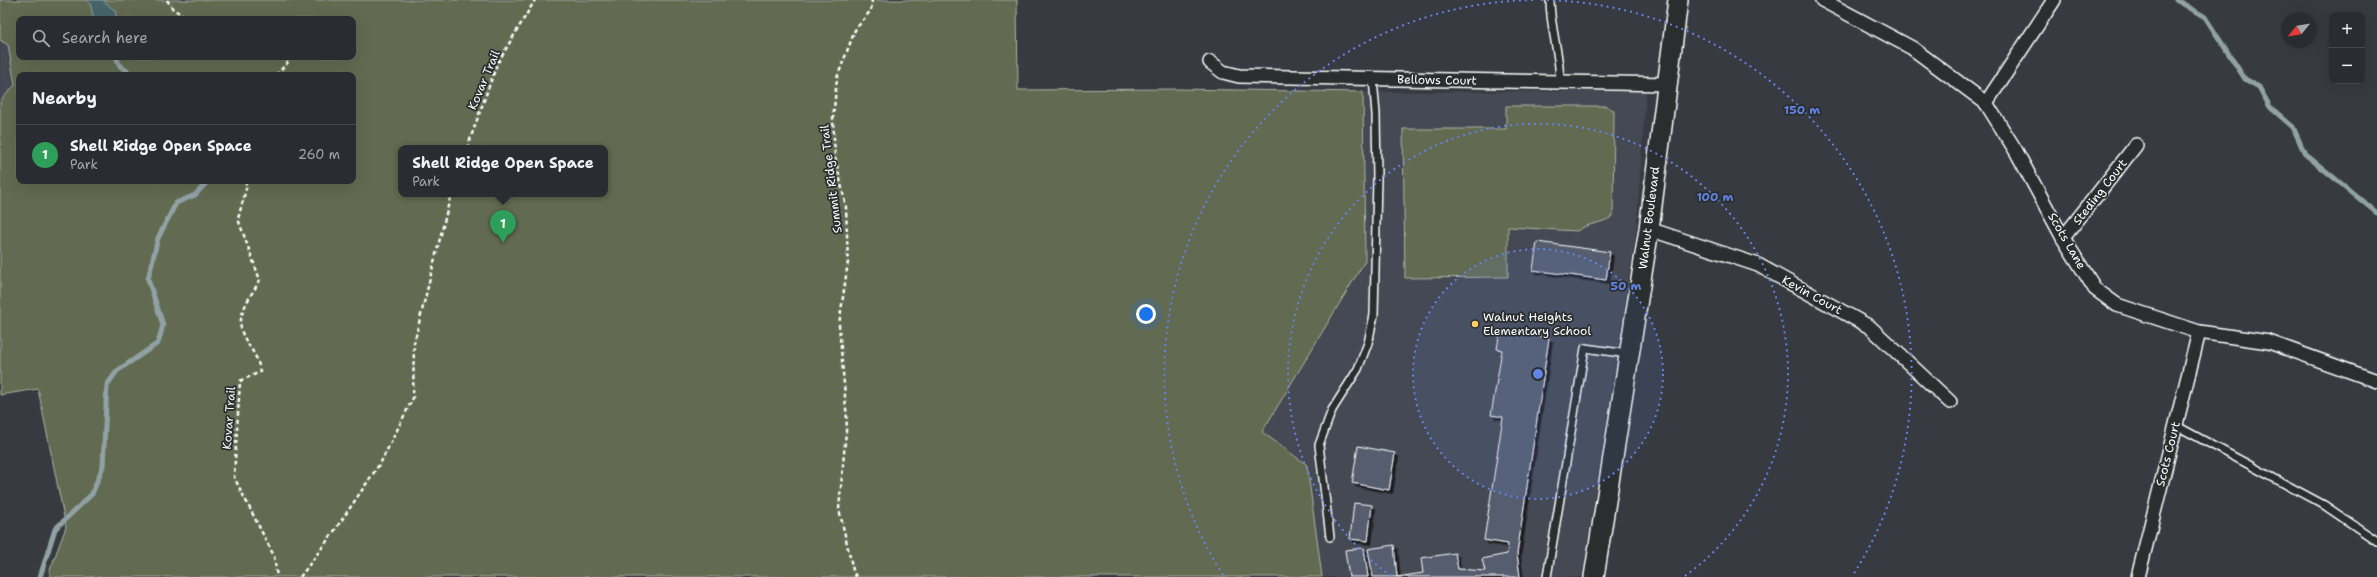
<!DOCTYPE html>
<html lang="en">
<head>
<meta charset="utf-8">
<style>
  :root { --surface:#292c31; --page:#313439; --text:#f1f3f6; --muted:#a5a7ab; --line:#45484d; --accent:#db2777 }
  body { margin:0; font-family:"Shantell Sans",sans-serif; background:var(--page); color:var(--text) }
  .controls { position:absolute; right:12px; top:12px; display:grid; overflow:hidden; border-radius:8px; box-shadow:0 4px 16px #0002 }
  .controls button { width:36px; height:36px; display:grid; place-items:center; padding:0; border:0; border-bottom:1px solid var(--line); background:var(--surface); color:var(--text); font:20px sans-serif }
  .compass { position:absolute; left:2281px; top:12px; width:36px; height:36px; border-radius:50%; background:var(--surface); box-shadow:0 4px 16px #0002; rotate:240deg }
  .you { position:absolute; left:1146px; top:314px; width:14px; height:14px; margin:-10px; border:3px solid #fff; border-radius:50%; background:#1a73e8; box-shadow:0 0 0 6px #1a73e833 }
  .badge { display:grid; place-items:center; width:26px; height:26px; border-radius:50%; background:var(--accent); color:#fff; font-size:13px; font-weight:700 }
  .pin { position:absolute; translate:-50% -33px; filter:drop-shadow(0 1px 2px #0008) }
  .pin::after { content:''; position:absolute; top:21px; width:14px; height:12px; background:inherit; clip-path:polygon(0 0,100% 0,50% 100%) }
  .popup { position:absolute; left:398px; top:145px; width:210px; height:52px; box-sizing:border-box; display:grid; place-content:center; border-radius:8px; background:var(--surface); filter:drop-shadow(0 1px 3px #0005); font-size:13px; white-space:nowrap; color:var(--muted) }
  .popup b { font-size:15px; color:var(--text) }
  .popup::after { content:''; position:absolute; left:50%; top:100%; margin-left:-8px; border:8px solid transparent; border-top-color:var(--surface) }
  .list { margin:0; padding:0; list-style:none }
  h2 { display:flex; justify-content:space-between; align-items:center; height:52px; margin:0; padding:0 16px; font-size:17px }
  h2 small { font-size:13px; font-weight:400; color:var(--muted) }
  .list li { display:grid; grid-template-columns:26px 1fr auto; gap:12px; align-items:center; box-sizing:border-box; height:60px; padding:0 16px; border-top:1px solid var(--line) }
  .list b { display:block; font-size:15px; white-space:nowrap }
  .list p { margin:0; font-size:13px; white-space:nowrap; color:var(--muted) }
  .list em { font-size:13px; font-style:normal; color:var(--muted) }
  .icon { flex:none; width:22px; height:22px; fill:none; stroke:currentColor; stroke-width:2; stroke-linecap:round; stroke-linejoin:round }
  .map { position:relative; flex:none; width:2377px; height:577px; overflow:hidden }
  .search { position:absolute; background:var(--surface); box-shadow:0 4px 16px #0002; left:16px; top:16px; width:340px; height:44px; display:flex; align-items:center; gap:10px; box-sizing:border-box; padding:0 14px; border-radius:8px; color:var(--muted); font-size:15px }
  .panel { position:absolute; background:var(--surface); box-shadow:0 4px 16px #0002; left:16px; top:72px; width:340px; height:112px; border-radius:8px }
  .map>svg:first-child { display:block }
  .built { fill:#444952 }
  .green { fill:#626b51; stroke:#b0b5a8; fill-rule:evenodd }
  .water { fill:#47646a; stroke:#91a2a6 }
  .lines { fill:none; stroke-linecap:round; stroke-linejoin:round }
  .stream { stroke:#91a2a6; stroke-width:5 }
  .building { fill:#545d6e; stroke:#fff; filter:url(#shadow) }
  .lane-casing { stroke:#fff; stroke-width:10 }
  .street-casing { stroke:#fff; stroke-width:16 }
  .secondary-casing { stroke:#fff; stroke-width:22 }
  .path { stroke:#fff; stroke-width:2.5; stroke-dasharray:4 3; stroke-linecap:butt }
  .lane { stroke:#2a2d2e; stroke-width:7 }
  .street { stroke:#2a2d2e; stroke-width:13 }
  .secondary { stroke:#2a2d2e; stroke-width:19 }
  .ring { fill:none; stroke:#6183e4; stroke-width:2; stroke-dasharray:2 4 }
  .poi-dot { fill:#ffd166; stroke:#2a2d2e; stroke-width:1.5 }
  .labels { text-anchor:middle; stroke-width:3.5; stroke-linejoin:round; paint-order:stroke }
  .street-label { font-size:12px; fill:#fff; stroke:#2a2d2e }
  .poi-label { font-size:12px; fill:#fff; stroke:#2a2d2e; text-anchor:start }
  .centre { fill:#6183e4; stroke:#2a2d2e; stroke-width:2 }
  .ring-label { font-size:12px; text-anchor:middle; font-weight:bold; fill:#6183e4; stroke:#2a2d2e; stroke-width:3.5; stroke-linejoin:round; paint-order:stroke }
</style>
</head>
<body>
<div class="map">
<svg width="2377" height="577" viewBox="0 0 2377 577">
  <defs>
    <filter id="shadow"><feDropShadow dx="3.5" dy="3.5" stdDeviation="0" flood-color="#0009"/></filter>
  </defs>
  <rect width="100%" height="100%" fill="#373b41"/>
  <filter id="ink" filterUnits="userSpaceOnUse"><feTurbulence type="fractalNoise" baseFrequency=".025" numOctaves="2"/><feDisplacementMap in="SourceGraphic" scale="8" xChannelSelector="R" yChannelSelector="G"/><feConvolveMatrix kernelMatrix="1 2 1 2 8 2 1 2 1" color-interpolation-filters="sRGB"/></filter>
  <g filter="url(#ink)">
    <g class="built">
      <path d="M0 40 8 45 15 85 0 101Z"/>
      <path d="M1646 91 1636 233 1582 577H1322L1307 465 1262 432 1365 261 1363 92Z"/>
    </g>
    <g class="green">
      <path d="M0 0H1017L1018 90 1176 89 1363 92 1365 261 1262 432 1307 465 1322 577H50V570L66 527 38 389 0 395V101L15 85 8 45 0 40ZM19 19H353V57H19ZM19 75H353V181H19ZM401 148H605V194H401Z"/>
      <path d="M1506 106H1607L1614 111 1613 216C1601 225 1589 222 1577 231L1508 227V277L1405 278 1403 129H1506Z"/>
    </g>
    <path class="water" d="M86 0H103L115 11 117 19H94L90 3Z"/>
    <g class="lines">
      <g class="stream">
        <path d="M2177 0 2205 17 2245 79 2259 87 2270 107 2293 127 2305 154 2377 213"/>
        <path d="M116 57 120 66 133 75"/>
        <path d="M40 577 55 529 92 494 103 466 107 385 117 371 158 343 163 325 148 279 158 238 176 203 195 195 208 181"/>
      </g>
    </g>
    <g class="building">
      <path d="M1537 242 1610 252 1606 280 1533 270Z"/>
      <path d="M1500 330 1549 338 1517 554 1520 577H1373L1368 549 1394 545 1397 577 1423 573 1421 558 1455 553 1458 569 1485 571 1482 559 1507 554 1508 544 1484 540 1503 417 1491 415 1502 350 1497 349Z"/>
      <path d="M1358 446 1395 453 1389 490 1352 483Z"/>
      <path d="M1354 503 1372 505 1368 541 1350 539Z"/>
      <path d="M1364 548 1368 577H1349L1345 550Z"/>
    </g>
    <g class="lines">
      <defs>
        <g id="lane">
          <path d="M1550 0C1550 28 1560 54 1560 82"/>
          <path d="M2175 425 2324 505 2377 541"/>
          <path d="M1330 537 1319 445 1332 410 1358 369 1368 343 1374 315 1377 178 1376 114 1373 79"/>
          <path d="M1547 577 1585 348 1628 354"/>
        </g>
        <g id="street">
          <path d="M1822 0 1912 48 1986 103 2016 151 2063 238 2095 289 2117 305 2199 332 2269 342 2377 381"/>
          <path d="M1210 62 1223 72 1239 76 1668 84"/>
          <path d="M1986 103 2054 0"/>
          <path d="M1649 229 1758 265 1870 327 1950 402"/>
          <path d="M2063 238 2136 145"/>
          <path d="M2138 577 2199 332"/>
        </g>
        <path id="secondary" d="M1594 577 1649 229 1678 0"/>
      </defs>
      <use href="#lane" class="lane-casing"/>
      <use href="#street" class="street-casing"/>
      <use href="#secondary" class="secondary-casing"/>
      <g class="path">
        <path d="M167 0 173 9 189 19"/>
        <path d="M276 75 291 59 288 57"/>
        <path d="M467 148 497 64 535 0"/>
        <path d="M244 181 247 185 238 219 260 280C252 294 238 312 241 329 245 345 258 352 260 372L240 381 234 477 274 556 277 577"/>
        <path d="M300 577 333 533 381 462 413 398 414 343 451 194"/>
        <path d="M856 577 853 570 839 509 847 420 839 325 848 262 846 207 835 156 833 119 837 78 855 30 871 10 872 0"/>
      </g>
      <use href="#lane" class="lane"/>
      <use href="#street" class="street"/>
      <use href="#secondary" class="secondary"/>
    </g>
  </g>
  <circle cx="1538" cy="374" r="125" fill="#6183e4" fill-opacity=".12"/>
  <g class="ring">
    <circle cx="1538" cy="374" r="125"/>
    <path d="M1391 576A250 250 0 1 1 1685 576"/>
    <path d="M1223 575A374 374 0 0 1 1535 0M1541 0A374 374 0 0 1 1853 575"/>
  </g>
  <circle class="poi-dot" cx="1475" cy="324" r="4"/>
  <g class="labels">
    <g class="street-label">
      <text transform="translate(484 80) rotate(-67)" y="4">Kovar Trail</text>
      <text transform="translate(1437 80) rotate(1)" y="4">Bellows Court</text>
      <text transform="translate(831 179) rotate(-97)" y="4">Summit Ridge Trail</text>
      <text transform="translate(2100 192) rotate(-52)" y="4">Steding Court</text>
      <text transform="translate(1649 218) rotate(-83)" y="4">Walnut Boulevard</text>
      <text transform="translate(2067 241) rotate(60)" y="4">Scots Lane</text>
      <text transform="translate(1812 295) rotate(29)" y="4">Kevin Court</text>
      <text transform="translate(229 418) rotate(-86)" y="4">Kovar Trail</text>
      <text transform="translate(2168 454) rotate(-76)" y="4">Scots Court</text>
    </g>
    <g class="poi-label">
      <text x="1483" y="321">Walnut Heights<tspan x="1483" dy="14">Elementary School</tspan></text>
    </g>
  </g>
  <circle cx="1538" cy="374" r="6" class="centre"/>
  <g class="ring-label">
    <text x="1802" y="114">150 m</text>
    <text x="1715" y="201">100 m</text>
    <text x="1626" y="290">50 m</text>
  </g>
</svg>
<div class="controls">
<button>+</button>
<button>−</button>
</div>
<svg class="compass" viewBox="-18 -18 36 36"><path d="M0-13l5 13h-10z" fill="#e53935"/><path d="M0 13l5-13h-10z" fill="#a5a7ab"/></svg>
<div class="you"></div>
<div class="pin badge" style="left:503px;top:243px;background:#2e9e5b">1</div>
<div class="popup"><b>Shell Ridge Open Space</b>Park</div>
<div class="search"><svg class="icon" aria-label="search" viewBox="0 0 24 24"><circle cx="10" cy="10" r="6"/><path d="M15 15l6 6"/></svg>Search here</div>
<section class="panel">
<h2>Nearby<small></small></h2>
<ul class="list">
<li><span class="badge" style="background:#2e9e5b">1</span><div><b>Shell Ridge Open Space</b><p>Park</p></div><em>260 m</em></li>
</ul>
</section>
</div>
</body>
</html>
